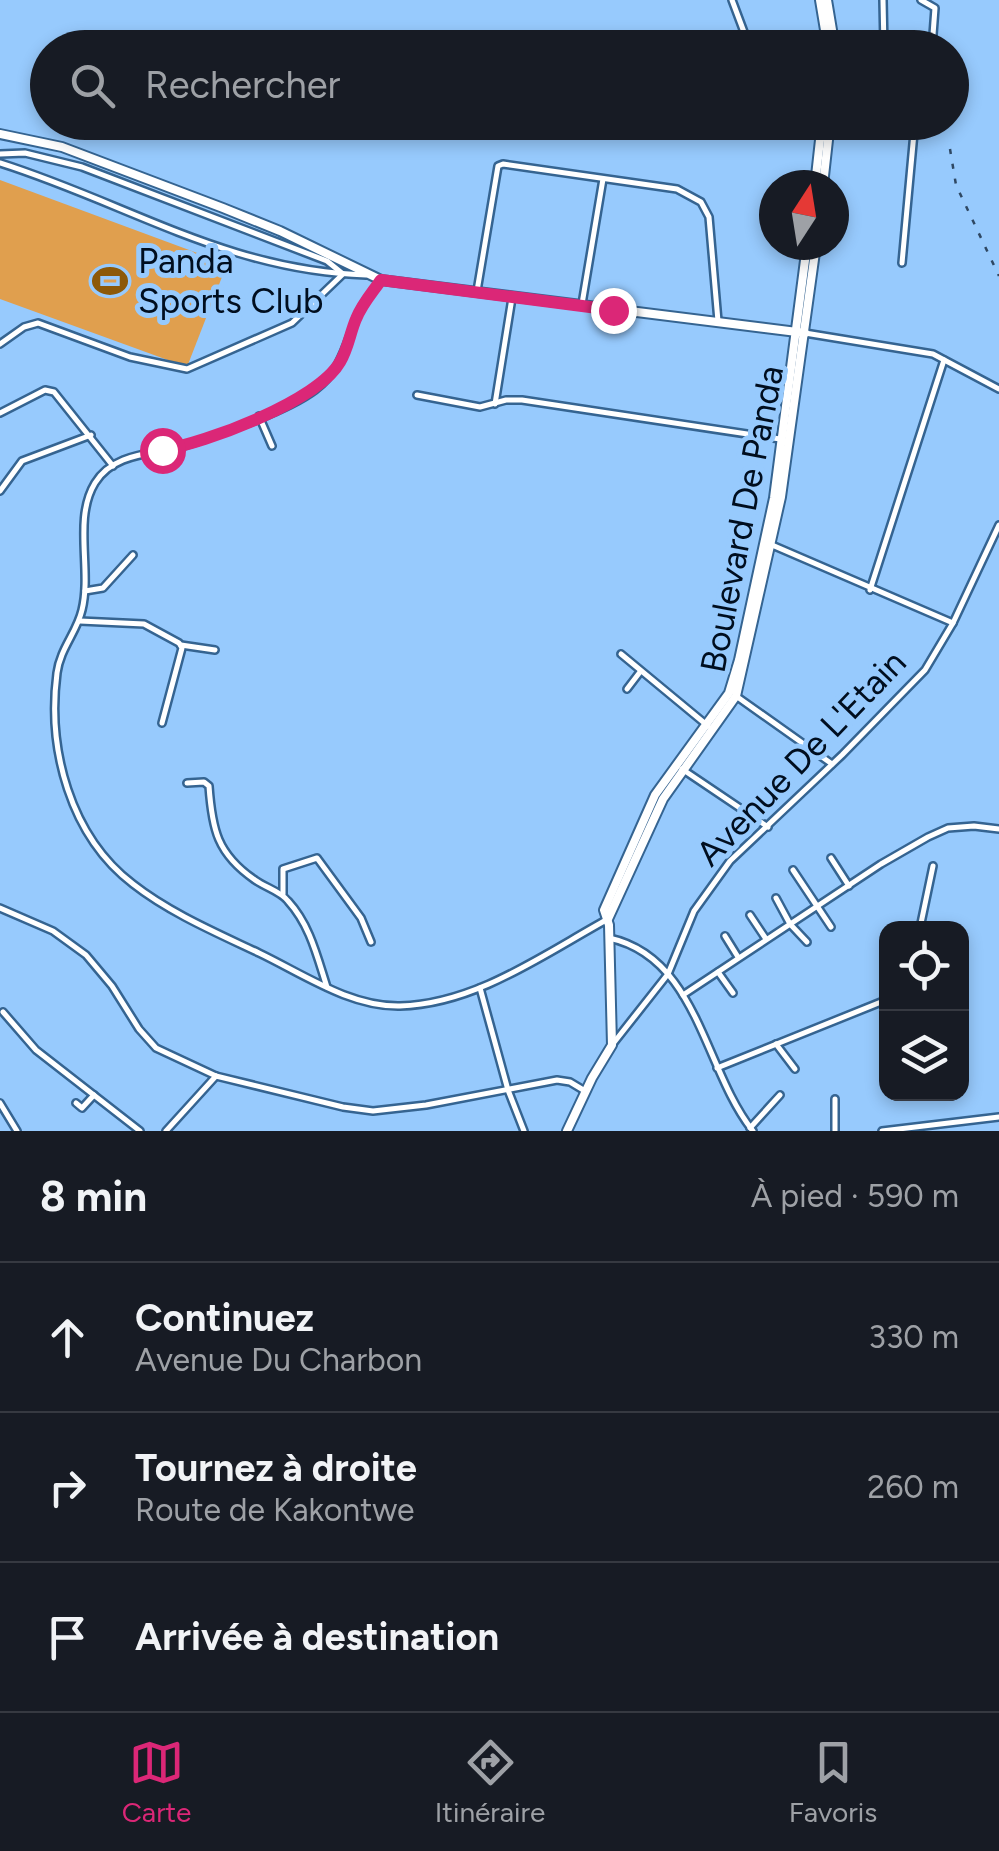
<!DOCTYPE html>
<html lang="fr">
<head>
<meta charset="utf-8">
<style>
  :root { --surface:#171b24; --page:#20242c; --text:#f1f3f6; --muted:#9ea1a6; --line:#363941; --accent:#db2777 }
  body { margin:0; font-family:Figtree,sans-serif; background:var(--page); color:var(--text) }
  .controls { position:absolute; right:30px; bottom:30px; display:grid; overflow:hidden; border-radius:20px; box-shadow:0 5px 15px #0003 }
  .controls button { width:90px; height:90px; display:grid; place-items:center; padding:0; border:0; border-bottom:2px solid var(--line); background:var(--surface); color:var(--text); font:50px sans-serif }
  .compass { position:absolute; left:759px; top:170px; width:90px; height:90px; border-radius:50%; background:var(--surface); box-shadow:0 5px 15px #0003; rotate:12deg }
  .stop { position:absolute; width:30px; height:30px; margin:-22px; border:8px solid #db2777; border-radius:50%; background:#fff }
  .stop.end { background:#db2777; border-color:#fff; box-shadow:0 2px 10px #0008 }
  .list { margin:0; padding:0; list-style:none }
  h2 { display:flex; justify-content:space-between; align-items:center; height:130px; margin:0; padding:0 40px; font-size:42px }
  h2 small { font-size:32px; font-weight:400; color:var(--muted) }
  .list li { display:grid; grid-template-columns:65px 1fr auto; gap:30px; align-items:center; box-sizing:border-box; height:150px; padding:0 40px; border-top:2px solid var(--line) }
  .list b { display:block; font-size:38px; white-space:nowrap }
  .list p { margin:0; font-size:32px; white-space:nowrap; color:var(--muted) }
  .list em { font-size:32px; font-style:normal; color:var(--muted) }
  .icon { flex:none; width:55px; height:55px; fill:none; stroke:currentColor; stroke-width:2; stroke-linecap:round; stroke-linejoin:round }
  .map { position:relative; flex:none; width:999px; height:1131px; overflow:hidden }
  .search { position:absolute; background:var(--surface); box-shadow:0 5px 15px #0003; left:30px; right:30px; top:30px; height:110px; display:flex; align-items:center; gap:25px; box-sizing:border-box; padding:0 35px; border-radius:55px; color:var(--muted); font-size:38px }
  .sheet { height:580px; background:var(--surface) }
  nav { display:flex; justify-content:space-around; align-items:center; box-sizing:border-box; height:140px; border-top:2px solid var(--line); background:var(--surface); font-size:28px; color:var(--muted) }
  nav a { display:grid; justify-items:center; gap:5px }
  nav .on { color:var(--accent) }
  .map>svg:first-child { display:block }
  .green { fill:#e09f4e }
  .lines { fill:none; stroke-linecap:round; stroke-linejoin:round }
  .street-casing { stroke:#356491; stroke-width:10 }
  .secondary-casing { stroke:#356491; stroke-width:12 }
  .street { stroke:#fff; stroke-width:5 }
  .secondary { stroke:#fff; stroke-width:8 }
  .rail { stroke:#2f4863; stroke-width:2.5; stroke-dasharray:5 10; stroke-linecap:butt }
  .route { stroke:#db2777; stroke-width:12 }
  .labels { text-anchor:middle; stroke-width:10; stroke-linejoin:round; paint-order:stroke }
  .poi-label { font-size:35px; fill:#000e1f; stroke:#97cafd; text-anchor:start }
  .street-label { font-size:35px; fill:#000e1f; stroke:#97cafd }
</style>
</head>
<body>
<div class="map">
<svg width="999" height="1131" viewBox="0 0 999 1131">
  <rect width="100%" height="100%" fill="#97cafd"/>
  <path class="green" d="M0 180 227 264 187 367 0 299Z"/>
  <g class="lines">
    <defs>
      <g id="street">
        <path d="M732 0 750 48"/>
        <path d="M883 0 884 48"/>
        <path d="M921 0 935 8 932 48"/>
        <path d="M747 127 748 122"/>
        <path d="M0 154 25 153 82 167 327 261 343 274 292 323 187 369 130 357 38 323 24 327 0 344"/>
        <path d="M0 163C127 203 228 271 366 275"/>
        <path d="M902 263 915 122"/>
        <path d="M380 281C373 291 364 301 359 312 346 341 343 369 315 390 287 411 225 432 190 444 159 455 115 450 95 483 73 519 92 570 82 610 77 632 60 649 57 673 47 749 70 836 133 884 170 913 217 933 259 953 303 974 350 1007 400 1006 476 1004 544 954 608 919"/>
        <path d="M477 291 498 166 503 164 677 189 701 202 709 217 718 321"/>
        <path d="M582 304 603 179"/>
        <path d="M805 333 933 354 999 389"/>
        <path d="M417 395 480 407 506 400H522L780 439"/>
        <path d="M495 404 512 298"/>
        <path d="M0 413 45 390 54 392 113 466"/>
        <path d="M259 416 272 446"/>
        <path d="M0 491 22 461 91 435"/>
        <path d="M772 545 953 623"/>
        <path d="M870 590 944 360"/>
        <path d="M85 591 103 588 133 555"/>
        <path d="M80 621 144 624 179 643 182 648 162 723"/>
        <path d="M181 645 215 650"/>
        <path d="M621 654 708 726"/>
        <path d="M627 689 640 672"/>
        <path d="M736 696 832 764"/>
        <path d="M682 769 768 827"/>
        <path d="M187 783 204 782 209 786C212 829 217 854 255 880 266 888 280 891 288 901 310 925 317 956 327 987"/>
        <path d="M831 858 849 886"/>
        <path d="M793 870 831 927"/>
        <path d="M283 894V869L317 858 361 918 371 942"/>
        <path d="M776 898 790 924 807 942"/>
        <path d="M0 908 53 931 86 955 112 986 139 1029 156 1048 216 1076 343 1107 373 1111 426 1105 557 1080 570 1082 585 1091"/>
        <path d="M750 915 766 939"/>
        <path d="M920 928 933 866"/>
        <path d="M725 936 738 957"/>
        <path d="M609 938C698 957 704 1070 753 1131"/>
        <path d="M718 972 733 993"/>
        <path d="M480 988 508 1090 524 1131"/>
        <path d="M683 995 881 864 928 837 948 828 974 826 999 829"/>
        <path d="M3 1012 36 1050 140 1131"/>
        <path d="M776 1044 795 1069"/>
        <path d="M612 1045 668 974 694 911 730 861 842 755 925 670 953 623 999 525"/>
        <path d="M717 1068 886 1000"/>
        <path d="M835 1099V1131"/>
        <path d="M0 1103 17 1131"/>
        <path d="M76 1103 82 1108 94 1095"/>
        <path d="M750 1128 780 1095"/>
        <path d="M166 1131 216 1076"/>
        <path d="M882 1131 999 1117"/>
      </g>
      <g id="secondary">
        <path d="M820 0 828 48"/>
        <path d="M827 0 835 48"/>
        <path d="M0 134 62 147 223 208 280 231 381 280 805 333"/>
        <path d="M815 185 822 122"/>
        <path d="M823 185 830 122"/>
        <path d="M608 919 663 799 736 696 781 497 816 245"/>
        <path d="M567 1131 592 1078 612 1045 609 925 604 910 655 795 729 693 739 660 774 498 807 245"/>
      </g>
    </defs>
    <use href="#street" class="street-casing"/>
    <use href="#secondary" class="secondary-casing"/>
    <use href="#street" class="street"/>
    <use href="#secondary" class="secondary"/>
    <path class="rail" d="M950 149 956 185 999 276"/>
  </g>
  <g class="lines">
    <path class="route" d="M162 450C206 443 318 401 340 362 348 349 350 333 356 319 362 304 372 293 381 280L613 310"/>
  </g>
  <defs>
    <symbol id="stadium-bare" viewBox="-9 -9 18 18"><path d="M0-5a6.5 5 0 1 0 0 10a6.5 5 0 1 0 0-10ZM-3.5-1.8h7v3.6h-7Z" fill="#8d5908" stroke="#97cafd" stroke-width="2.5" paint-order="stroke"/></symbol>
  </defs>
  <g fill-rule="evenodd">
    <use href="#stadium-bare" x="85" y="256" width="50" height="50"/>
  </g>
  <g class="labels">
    <g class="poi-label">
      <text x="138" y="273">Panda<tspan x="138" dy="40">Sports Club</tspan></text>
    </g>
    <g class="street-label">
      <text transform="translate(742 519) rotate(-79)" y="12">Boulevard De Panda</text>
      <text transform="translate(801 758) rotate(-46)" y="12">Avenue De L'Etain</text>
    </g>
  </g>
</svg>
<div class="controls">
<button><svg class="icon" aria-label="locate" viewBox="0 0 24 24"><circle cx="12" cy="12" r="6"/><path d="M12 2v4M12 18v4M2 12h4M18 12h4"/></svg></button>
<button><svg class="icon" aria-label="layers" viewBox="0 0 24 24"><path d="M12 4l9 5-9 5-9-5zM3 14l9 5 9-5"/></svg></button>
</div>
<svg class="compass" viewBox="-18 -18 36 36"><path d="M0-13l5 13h-10z" fill="#e53935"/><path d="M0 13l5-13h-10z" fill="#9ea1a6"/></svg>
<div class="stop" style="left:162px;top:450px"></div>
<div class="stop end" style="left:613px;top:310px"></div>
<div class="search"><svg class="icon" aria-label="search" viewBox="0 0 24 24"><circle cx="10" cy="10" r="6"/><path d="M15 15l6 6"/></svg>Rechercher</div>
</div>
<section class="sheet">
<h2>8 min<small>À pied · 590 m</small></h2>
<ul class="list">
<li><svg class="icon" aria-label="ahead" viewBox="0 0 24 24"><path d="M12 20V5M6 11l6-6 6 6"/></svg><div><b>Continuez</b><p>Avenue Du Charbon</p></div><em>330 m</em></li>
<li><svg class="icon" aria-label="right" viewBox="0 0 24 24"><path d="M7 20v-9h11M14 6l5 5-5 5"/></svg><div><b>Tournez à droite</b><p>Route de Kakontwe</p></div><em>260 m</em></li>
<li><svg class="icon" aria-label="arrive" viewBox="0 0 24 24"><path d="M6 21V4h12l-3 4 3 4H6"/></svg><div><b>Arrivée à destination</b></div></li>
</ul>
</section>
<nav>
<a class="on"><svg class="icon" aria-label="map" viewBox="0 0 24 24"><path d="M3 6l6-2 6 2 6-2v14l-6 2-6-2-6 2zM9 4v14M15 6v14"/></svg>Carte</a>
<a><svg class="icon" aria-label="directions" viewBox="0 0 24 24"><path d="M12 3l9 9-9 9-9-9zM9 14v-3h6M13 9l2 2-2 2"/></svg>Itinéraire</a>
<a><svg class="icon" aria-label="saved" viewBox="0 0 24 24"><path d="M7 4h10v16l-5-4-5 4z"/></svg>Favoris</a>
</nav>
</body>
</html>
